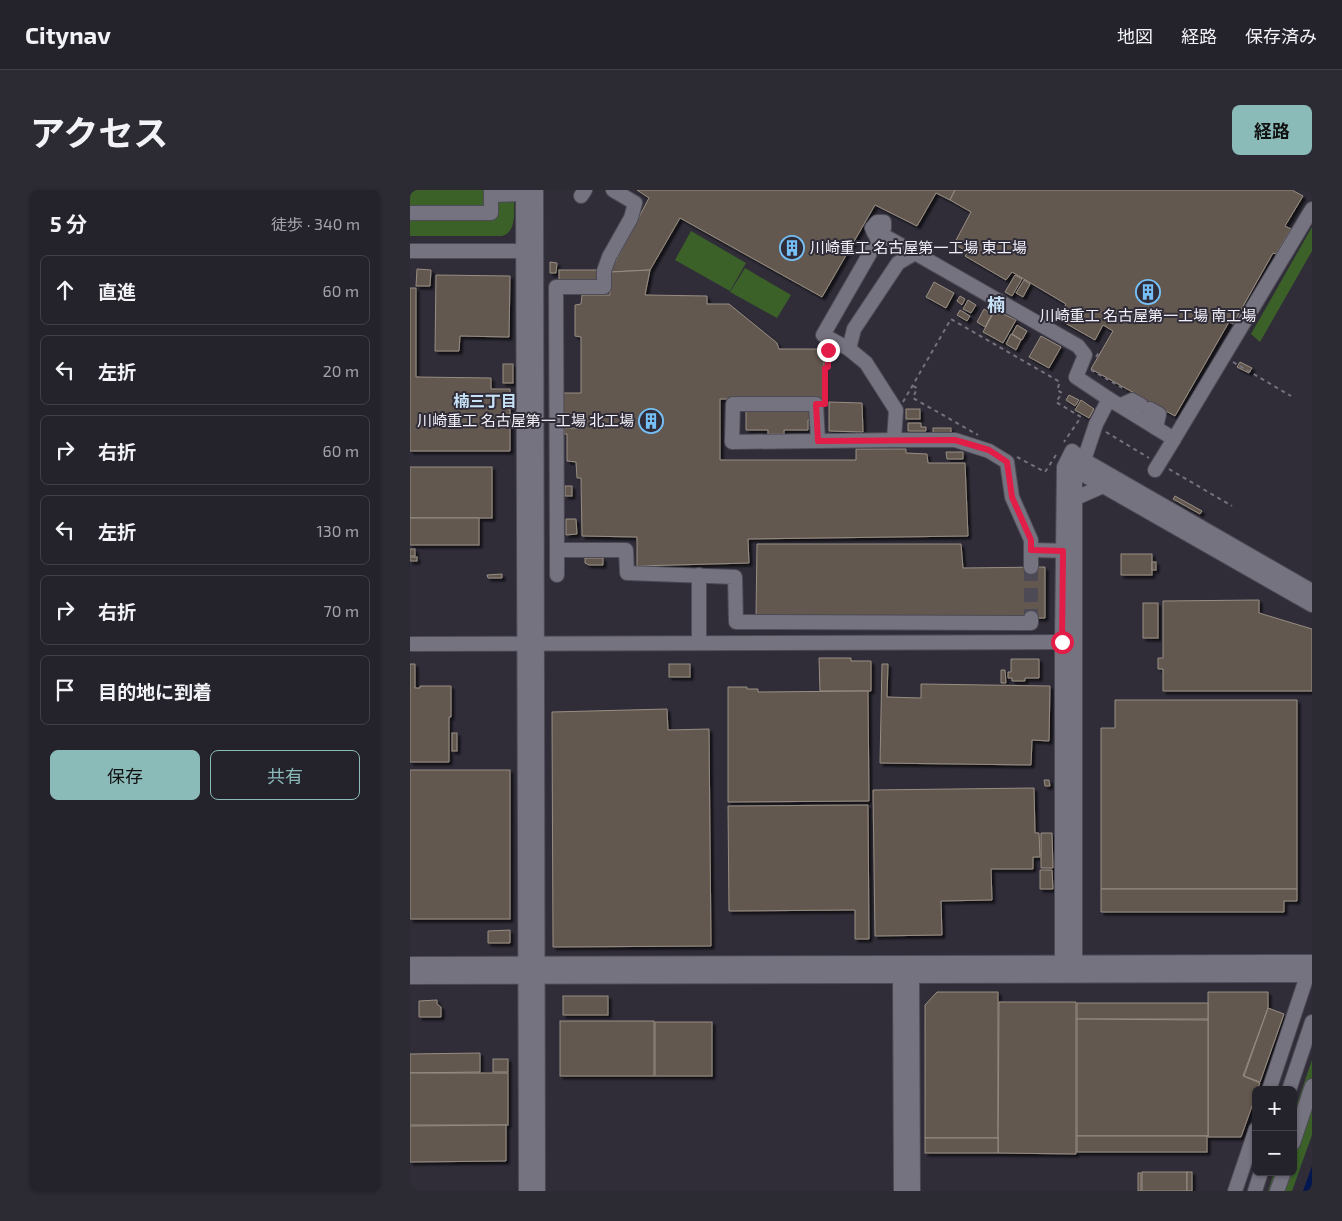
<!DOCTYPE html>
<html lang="ja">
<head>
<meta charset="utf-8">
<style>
  :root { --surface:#24222b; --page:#2c2a33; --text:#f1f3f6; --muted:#a3a4a9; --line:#413f47; --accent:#8bbbb9 }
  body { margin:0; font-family:"Exo 2","Noto Sans JP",sans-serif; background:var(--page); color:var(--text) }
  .controls { position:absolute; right:15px; bottom:15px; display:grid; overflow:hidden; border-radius:8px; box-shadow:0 1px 4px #0004 }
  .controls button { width:45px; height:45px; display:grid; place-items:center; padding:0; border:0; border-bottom:1px solid var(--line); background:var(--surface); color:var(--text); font:25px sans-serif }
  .stop { position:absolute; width:15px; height:15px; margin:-11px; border:4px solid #e11d48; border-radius:50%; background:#fff }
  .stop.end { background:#e11d48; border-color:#fff; box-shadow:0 1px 5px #0008 }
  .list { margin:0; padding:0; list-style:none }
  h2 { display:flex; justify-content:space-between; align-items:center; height:65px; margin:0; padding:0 20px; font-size:21px }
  h2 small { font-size:16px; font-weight:400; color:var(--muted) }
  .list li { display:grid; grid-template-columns:32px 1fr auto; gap:15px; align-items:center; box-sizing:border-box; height:70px; margin:0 10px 10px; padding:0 10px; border:1px solid var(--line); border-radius:8px }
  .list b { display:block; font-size:19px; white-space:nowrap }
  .list em { font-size:16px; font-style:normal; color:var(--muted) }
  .actions { display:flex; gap:10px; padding:15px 20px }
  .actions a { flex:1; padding:11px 0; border:1px solid var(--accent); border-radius:8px; text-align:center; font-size:18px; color:var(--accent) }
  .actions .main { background:var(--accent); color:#111 }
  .icon { flex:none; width:28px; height:28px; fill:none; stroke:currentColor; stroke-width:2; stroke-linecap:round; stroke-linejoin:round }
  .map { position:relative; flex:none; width:902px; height:1001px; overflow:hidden; border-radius:8px }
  header { display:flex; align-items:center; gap:30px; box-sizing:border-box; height:70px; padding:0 25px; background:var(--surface); border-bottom:1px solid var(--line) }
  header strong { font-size:24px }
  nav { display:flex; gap:28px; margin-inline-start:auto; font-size:18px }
  .intro { display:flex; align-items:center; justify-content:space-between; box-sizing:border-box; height:120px; padding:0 30px }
  h1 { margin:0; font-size:35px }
  .button { padding:12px 22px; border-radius:8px; background:var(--accent); color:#111; font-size:18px; font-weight:700 }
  main { display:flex; gap:30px; padding:0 30px }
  aside { flex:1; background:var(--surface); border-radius:8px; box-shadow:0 1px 4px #0004 }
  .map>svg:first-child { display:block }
  .green { fill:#3b6128 }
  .water { fill:#021750 }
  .building { fill:#63594f; stroke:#978d82; filter:url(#shadow) }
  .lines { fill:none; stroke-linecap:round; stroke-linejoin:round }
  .minor-tunnel { stroke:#4d4a56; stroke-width:14; stroke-dasharray:14 7; stroke-linecap:butt }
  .minor-casing { stroke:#4c4a54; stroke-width:16 }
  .path { stroke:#75727d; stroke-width:2; stroke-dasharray:4 4; stroke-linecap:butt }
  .minor { stroke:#767380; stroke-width:14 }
  .route { stroke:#e11d48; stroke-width:6 }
  .labels { text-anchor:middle; stroke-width:4; stroke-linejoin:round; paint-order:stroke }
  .poi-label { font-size:15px; fill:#f2f0f8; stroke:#302d39; text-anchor:start }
  .neighbourhood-label { font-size:16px; font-weight:bold; fill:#c8e3f7; stroke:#302d39 }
  .quarter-label { font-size:18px; font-weight:bold; fill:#c8e3f7; stroke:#302d39 }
</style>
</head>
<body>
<header>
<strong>Citynav</strong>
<nav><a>地図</a><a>経路</a><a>保存済み</a></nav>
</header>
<div class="intro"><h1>アクセス</h1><a class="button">経路</a></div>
<main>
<aside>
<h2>5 分<small>徒歩 · 340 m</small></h2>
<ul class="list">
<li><svg class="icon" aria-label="ahead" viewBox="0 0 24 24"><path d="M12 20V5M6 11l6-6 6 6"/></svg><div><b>直進</b></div><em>60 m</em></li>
<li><svg class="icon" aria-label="left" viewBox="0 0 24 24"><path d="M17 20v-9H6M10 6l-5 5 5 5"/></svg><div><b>左折</b></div><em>20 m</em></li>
<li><svg class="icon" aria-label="right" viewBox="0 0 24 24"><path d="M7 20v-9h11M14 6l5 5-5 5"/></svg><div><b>右折</b></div><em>60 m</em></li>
<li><svg class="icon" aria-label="left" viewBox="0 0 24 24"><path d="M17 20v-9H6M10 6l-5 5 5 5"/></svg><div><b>左折</b></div><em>130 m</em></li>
<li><svg class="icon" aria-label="right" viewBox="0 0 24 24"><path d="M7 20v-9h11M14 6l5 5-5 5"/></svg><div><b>右折</b></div><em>70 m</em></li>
<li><svg class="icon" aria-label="arrive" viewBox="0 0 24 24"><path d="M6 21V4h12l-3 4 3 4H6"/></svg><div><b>目的地に到着</b></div></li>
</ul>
<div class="actions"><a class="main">保存</a><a>共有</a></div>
</aside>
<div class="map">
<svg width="902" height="1001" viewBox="0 0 902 1001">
  <defs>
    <filter id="shadow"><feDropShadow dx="3" dy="3" stdDeviation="1" flood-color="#0009"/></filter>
  </defs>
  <rect width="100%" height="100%" fill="#302d39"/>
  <g class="green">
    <path d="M0 0H104C103 14 109 42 92 46H0Z"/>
    <path d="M902 37V61L850 152 841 144Z"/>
    <path d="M281 41 336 73 320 101 265 70Z"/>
    <path d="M335 78 381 105 367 128 320 102Z"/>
    <path d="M902 870V945L882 1001H858L864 982H883V925Z"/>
  </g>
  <path class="water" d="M902 976V1001H893Z"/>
  <g class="building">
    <path d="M227 0H545L540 10 526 3 507 36 465 15 412 107 270 28 240 80 200 82 239 8Z"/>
    <path d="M545 0H882L893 6 875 36 881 39 866 64 863 63 823 134 819 132 765 226 743 214 729 218 735 209 681 179 703 141 693 135 685 150 648 129 656 114 602 82 596 90 555 66 558 62 544 54 561 22 540 10Z"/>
    <path d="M140 72 147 73 146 83H140Z"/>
    <path d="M7 79 21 80 20 96H6Z"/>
    <rect x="149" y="80" width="41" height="10"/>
    <path d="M240 80 235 105 297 106V114H319L367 153 369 159H414V209H310V270H446V259H496V263L517 264 518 273H555L558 346 338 349 339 373 227 376V347L172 346 171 288H167L166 272 157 271V244H154V238H171V224L151 223V203H171V147L165 146V115L171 114 172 105H200V82Z"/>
    <path d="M26 85 100 86 99 147 50 146 49 161H25Z"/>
    <path d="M605 85 612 89 602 106 595 102Z"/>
    <path d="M614 90 620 94 613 107 606 103Z"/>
    <path d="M524 92 544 103 536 118 516 107Z"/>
    <path d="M0 98H6V187L81 188V199H100V261H0Z"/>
    <path d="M550 106 555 109 552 115 547 111Z"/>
    <path d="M558 110 566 115 561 123 553 119Z"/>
    <path d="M574 119 582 124 575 137 567 132Z"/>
    <path d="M550 120 560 126 557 131 547 125Z"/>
    <path d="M585 120 606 130 593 153 573 142Z"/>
    <path d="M607 135 617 141 612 150 602 144Z"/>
    <path d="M601 144 611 150 606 160 596 154Z"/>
    <path d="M631 146 651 157 639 178 619 167Z"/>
    <path d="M830 172 842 178 839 183 827 177Z"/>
    <rect x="93" y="174" width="10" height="19"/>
    <path d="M659 205 669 210 665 216 656 210Z"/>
    <path d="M671 210 684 219 679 228 665 220Z"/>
    <path d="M419 212 452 213 453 242 419 241Z"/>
    <rect x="496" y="219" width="14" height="10"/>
    <path d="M336 221H405V230H398V240H374V244H358V240H336Z"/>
    <path d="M498 233H511V237H516V241H498Z"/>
    <rect x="523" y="238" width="18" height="6"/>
    <path d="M536 262H553V269H537Z"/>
    <rect x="0" y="277" width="82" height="51"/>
    <rect x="155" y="296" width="7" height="10"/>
    <path d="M765 306 792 321 790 324 763 309Z"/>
    <rect x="0" y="328" width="69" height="27"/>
    <path d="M156 329H166L167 344 156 345Z"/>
    <path d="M347 354H551L553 378 635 377V428H346Z"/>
    <rect x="0" y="359" width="5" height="7"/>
    <rect x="711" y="364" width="31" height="21"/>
    <rect x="0" y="367" width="7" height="4"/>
    <path d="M175 368H193V375H179L175 373Z"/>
    <rect x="742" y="372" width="4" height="8"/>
    <path d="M92 384V388H78L77 385Z"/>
    <path d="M849 410V423L902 439V501H753V479H748V468H753V411Z"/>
    <rect x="733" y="413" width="15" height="35"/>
    <path d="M409 468H441V471H461V501H410Z"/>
    <path d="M601 469H629V488H615V491H602V488H598V482H601Z"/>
    <path d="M0 474H5V498H10V496H41V527H39V572H0Z"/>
    <rect x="259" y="474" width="21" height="13"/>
    <path d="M472 474H478L477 507 511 508V494L640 496 639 551 622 550 621 575 470 573Z"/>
    <path d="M591 480H595L596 493H591Z"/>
    <path d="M318 497H337V499H348V502L458 501 459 611 318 612Z"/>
    <path d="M705 510H887V699H691V538H705Z"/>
    <path d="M257 519 258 540 299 539 301 756 143 757 142 522Z"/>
    <rect x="42" y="543" width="5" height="18"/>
    <rect x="0" y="580" width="100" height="149"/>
    <path d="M634 590H639L640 596H635Z"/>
    <path d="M624 598 625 643H629L630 667H623V679H581L582 710 531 711 532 745 465 746 463 600Z"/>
    <path d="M458 615 459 749H445V720L319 721 318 616Z"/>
    <path d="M631 643H642L643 678H631Z"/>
    <path d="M630 680H642L643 699H630Z"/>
    <path d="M691 699H887V711H874V722H691Z"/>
    <path d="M100 740V753H78V741Z"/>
    <path d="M527 802H588V948H515V815Z"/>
    <path d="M798 802H858V818L833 886 850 893 847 900H846V905L831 947H798Z"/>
    <rect x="153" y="806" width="45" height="19"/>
    <path d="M27 810V814L31 817V827H9V811Z"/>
    <path d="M589 812H666V964L588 963Z"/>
    <rect x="667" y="813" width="131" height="16"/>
    <path d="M858 818 874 824 850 892 834 886Z"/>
    <path d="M667 829 798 830V946H667Z"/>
    <rect x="150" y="831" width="94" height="55"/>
    <rect x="245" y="832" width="57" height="54"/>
    <path d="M70 863V882L0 883V864Z"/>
    <rect x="83" y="869" width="15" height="13"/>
    <rect x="0" y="883" width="98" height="52"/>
    <path d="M96 935V971L0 972V936Z"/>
    <rect x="667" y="946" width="130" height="16"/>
    <rect x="515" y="948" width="73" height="15"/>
    <rect x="732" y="982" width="45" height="19"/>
    <rect x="777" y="982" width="5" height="19"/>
    <rect x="728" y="983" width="3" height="18"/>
  </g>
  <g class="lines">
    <path class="minor-tunnel" d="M621 377V428"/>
    <defs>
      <g id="minor">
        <path d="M113 0 116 1001"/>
        <path d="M126 0 128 1001"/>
        <path d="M203 0 225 13 221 28 199 67 194 81V97H146L147 360H216L217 383 325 387 326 432 621 433V428"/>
        <path d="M81 5 113 4"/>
        <path d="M171 6 175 0"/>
        <path d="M0 23H81V0"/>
        <path d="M467 32H474V38L471 44 464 43 462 38Z"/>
        <path d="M0 61H114"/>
        <path d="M439 159 413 145 471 44 505 63"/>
        <path d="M711 215 722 210 731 215"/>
        <path d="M740 219 749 224 746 238"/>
        <path d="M408 251 406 214H323L322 252 484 250"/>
        <path d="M657 278 665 280 902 415"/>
        <path d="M745 280 764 249"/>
        <path d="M666 308 693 296"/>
        <path d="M621 360 660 361"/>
        <path d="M621 377V350L602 307 597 272 579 261 545 250H484L486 220 456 173 439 159 444 139 488 73 505 63 668 156 675 165 666 187 699 209"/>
        <path d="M147 385V360"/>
        <path d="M289 385V453"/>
        <path d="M0 454 659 452"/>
        <path d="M0 774 902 772"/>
        <path d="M652 781V452L654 277 662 261 674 270 902 401"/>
        <path d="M665 784V280L674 270 686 234 699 209 764 249 902 19"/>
        <path d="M490 786 491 1001"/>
        <path d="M502 786 503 1001"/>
        <path d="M0 787 902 785"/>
        <path d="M859 900 900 777"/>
        <path d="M879 900 902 832"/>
        <path d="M883 953 902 896"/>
        <path d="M825 1001 846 939"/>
        <path d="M845 1001 851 982"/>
        <path d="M867 1001 874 982"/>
      </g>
    </defs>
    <use href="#minor" class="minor-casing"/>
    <g class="path">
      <path d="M686 167 690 161"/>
      <path d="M823 172 881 206"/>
      <path d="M681 180 716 200"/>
      <path d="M503 196 507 198 503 208 568 245"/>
      <path d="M415 206V178L418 177V160"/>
      <path d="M493 212 541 129 650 192 647 200 652 203 646 212 671 227 654 252"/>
      <path d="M696 242 739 268"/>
      <path d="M607 267 635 282 646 265"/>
      <path d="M759 279 822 316"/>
    </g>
    <use href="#minor" class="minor"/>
  </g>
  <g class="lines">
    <path class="route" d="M418 160V177L415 178V214H406L408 251 545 250 579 260 597 272 602 307 621 350V360L653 361 652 452"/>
  </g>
  <defs>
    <symbol id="building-ring" viewBox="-11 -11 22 22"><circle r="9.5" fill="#302d39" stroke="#76c0f7" stroke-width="1.5"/><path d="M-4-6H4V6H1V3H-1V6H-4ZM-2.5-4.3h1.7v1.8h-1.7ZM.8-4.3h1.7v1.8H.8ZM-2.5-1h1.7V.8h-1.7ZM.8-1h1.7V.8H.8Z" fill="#76c0f7"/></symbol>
  </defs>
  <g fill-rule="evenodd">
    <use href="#building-ring" x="368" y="44" width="28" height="28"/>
    <use href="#building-ring" x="724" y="88" width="28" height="28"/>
    <use href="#building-ring" x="227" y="217" width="28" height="28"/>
  </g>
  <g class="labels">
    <g class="poi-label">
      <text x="400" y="63">川崎重工 名古屋第一工場 東工場</text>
      <text x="738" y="131" text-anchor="middle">川崎重工 名古屋第一工場 南工場</text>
      <text x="224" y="236" text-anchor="end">川崎重工 名古屋第一工場 北工場</text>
    </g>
    <g class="neighbourhood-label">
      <text x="75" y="217">楠三丁目</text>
    </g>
    <g class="quarter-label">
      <text x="586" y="121">楠</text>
    </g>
  </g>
</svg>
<div class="controls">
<button>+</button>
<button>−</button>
</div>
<div class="stop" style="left:652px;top:452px"></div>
<div class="stop end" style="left:418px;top:160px"></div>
</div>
</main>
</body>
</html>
